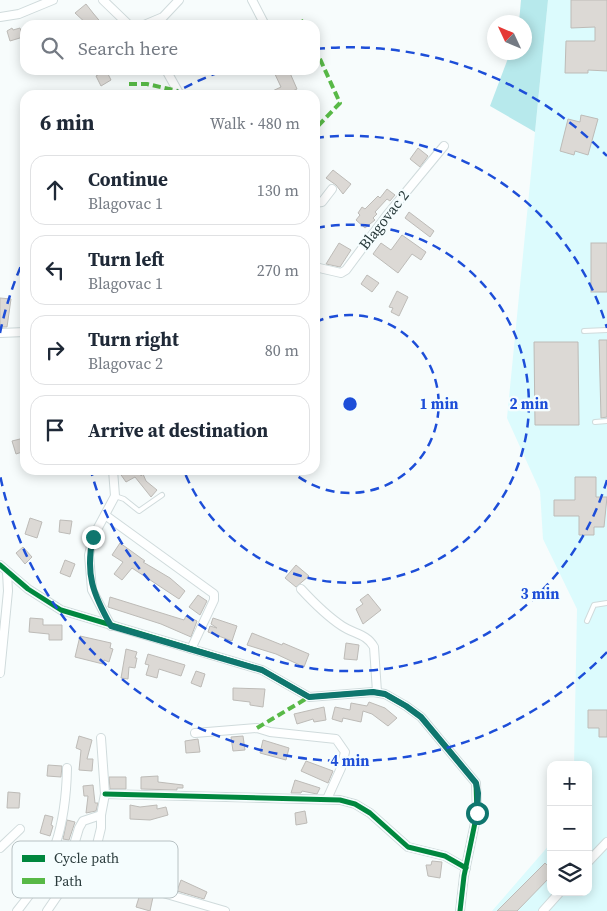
<!DOCTYPE html>
<html lang="en">
<head>
<meta charset="utf-8">
<style>
  :root { --surface:#fff; --page:#f6f6f7; --text:#1f2937; --muted:#747a83; --line:#e0e1e3 }
  body { margin:0; font-family:"Source Serif 4",serif; background:var(--page); color:var(--text) }
  .controls { position:absolute; right:15px; bottom:15px; display:grid; overflow:hidden; border-radius:10px; box-shadow:0 2px 12px #0003 }
  .controls button { width:45px; height:45px; display:grid; place-items:center; padding:0; border:0; border-bottom:1px solid var(--line); background:var(--surface); color:var(--text); font:25px sans-serif }
  .compass { position:absolute; left:487px; top:15px; width:45px; height:45px; border-radius:50%; background:var(--surface); box-shadow:0 2px 12px #0003; rotate:314deg }
  .stop { position:absolute; width:15px; height:15px; margin:-11px; border:4px solid #0f766e; border-radius:50%; background:#fff }
  .stop.end { background:#0f766e; border-color:#fff; box-shadow:0 1px 5px #0008 }
  .list { margin:0; padding:0; list-style:none }
  h2 { display:flex; justify-content:space-between; align-items:center; height:65px; margin:0; padding:0 20px; font-size:21px }
  h2 small { font-size:16px; font-weight:400; color:var(--muted) }
  .list li { display:grid; grid-template-columns:32px 1fr auto; gap:15px; align-items:center; box-sizing:border-box; height:70px; margin:0 10px 10px; padding:0 10px; border:1px solid var(--line); border-radius:15px }
  .list b { display:block; font-size:19px; white-space:nowrap }
  .list p { margin:0; font-size:16px; white-space:nowrap; color:var(--muted) }
  .list em { font-size:16px; font-style:normal; color:var(--muted) }
  .icon { flex:none; width:28px; height:28px; fill:none; stroke:currentColor; stroke-width:2; stroke-linecap:round; stroke-linejoin:round }
  .map { position:relative; flex:none; width:607px; height:911px; overflow:hidden }
  .search { position:absolute; background:var(--surface); box-shadow:0 2px 12px #0003; left:20px; top:20px; width:300px; height:55px; display:flex; align-items:center; gap:12px; box-sizing:border-box; padding:0 18px; border-radius:15px; color:var(--muted); font-size:19px }
  .panel { position:absolute; background:var(--surface); box-shadow:0 2px 12px #0003; left:20px; top:90px; width:300px; height:385px; border-radius:15px }
  .map>svg:first-child { display:block }
  .built { fill:#dcfbfd }
  .green { fill:#b7e9ec }
  .building { fill:#dcd9d5; stroke:#bdbbb7 }
  .lines { fill:none; stroke-linecap:round; stroke-linejoin:round }
  .lane-casing { stroke:#d0dbdc; stroke-width:6 }
  .street-casing { stroke:#d0dbdc; stroke-width:10 }
  .lane { stroke:#feffff; stroke-width:4 }
  .street { stroke:#feffff; stroke-width:8 }
  .quiet { stroke:#58b947; stroke-width:4; stroke-dasharray:8 4; stroke-linecap:butt }
  .cycleway-casing { stroke:#f5fdfe; stroke-width:8 }
  .cycleway { stroke:#00873e; stroke-width:5 }
  .route { stroke:#0f766e; stroke-width:6 }
  .ring { fill:none; stroke:#1d4ed8; stroke-width:2.5; stroke-dasharray:9 6 }
  .labels { text-anchor:middle; stroke-width:4.5; stroke-linejoin:round; paint-order:stroke }
  .street-label { font-size:15px; fill:#293a3b; stroke:#f5fdfe }
  .key { fill:#f5fdfe; stroke:#b8c2c4; stroke-width:1 }
  .key-label { font-size:14px; fill:#293a3b }
  .centre { fill:#1d4ed8; stroke:#f5fdfe; stroke-width:2.5 }
  .ring-label { font-size:15px; text-anchor:middle; font-weight:bold; fill:#1d4ed8; stroke:#f5fdfe; stroke-width:4.5; stroke-linejoin:round; paint-order:stroke }
</style>
</head>
<body>
<div class="map">
<svg width="607" height="911" viewBox="0 0 607 911">
  <rect width="100%" height="100%" fill="#f7fcfc"/>
  <path class="built" d="M548 0H607V911H492L551 843V892H588V765H574L577 609 543 539 540 491 507 418Z"/>
  <path class="green" d="M521 0H548L535 132 490 106 510 53 524 52V22H519Z"/>
  <g class="building">
    <path d="M571 0H607V71L588 70V73H565L566 41H595V27L571 28Z"/>
    <path d="M86 4 93 13 103 25H88L75 13Z"/>
    <path d="M12 28 13 30 20 28 23 37 10 41 7 31Z"/>
    <path d="M106 70 111 80 101 86 96 76Z"/>
    <path d="M273 70H286L288 74 290 73 297 89 284 95H264L281 87Z"/>
    <path d="M581 115 598 119 588 155 575 151 574 155 560 151 568 119 580 122Z"/>
    <path d="M418 148 428 156 420 167 410 159Z"/>
    <path d="M333 170 351 184 343 194 336 185 326 178Z"/>
    <path d="M387 189 395 195 390 201 387 199 375 212 377 214 373 218 375 220 365 228 356 220 360 215 358 213 362 207 365 209 378 196 380 198Z"/>
    <path d="M409 212 434 231 430 237 405 218Z"/>
    <path d="M402 235 426 252 421 260 412 254 398 273 373 254 381 243 391 250Z"/>
    <path d="M339 243 351 250 340 267 326 264Z"/>
    <rect x="591" y="243" width="16" height="49"/>
    <path d="M367 275 379 283 372 292 361 284Z"/>
    <path d="M397 291 408 297 399 316 391 312 393 308 389 307Z"/>
    <path d="M0 298 11 299 7 327H0Z"/>
    <path d="M599 340H607V417L601 418Z"/>
    <path d="M534 342H578L579 425H535Z"/>
    <path d="M24 438 25 451 16 454 12 441Z"/>
    <path d="M122 470H144L140 473 141 476 143 474 146 481 157 490 151 497 135 477 126 482 119 472Z"/>
    <path d="M575 477H596V497H607L604 527H594V535H579V516H554V500H575Z"/>
    <path d="M30 518 42 522 37 538 25 534Z"/>
    <path d="M60 520 72 521 70 534 59 532Z"/>
    <path d="M120 543 145 561 143 562 170 578 185 591 179 599 132 568 122 580 114 574 123 562 112 555Z"/>
    <path d="M23 547 32 557 25 564 16 553Z"/>
    <path d="M65 560 75 564 70 577 60 573Z"/>
    <path d="M296 565 309 576 296 587 285 578Z"/>
    <path d="M368 594 381 610 363 624 356 609 363 604 360 600Z"/>
    <path d="M198 595 207 601 200 615 189 607Z"/>
    <path d="M110 597 184 620 186 616 197 621 191 637 161 624 108 607Z"/>
    <path d="M30 618 43 619V625H62V640H49V634L29 632Z"/>
    <path d="M213 618 237 626 232 641 208 632 210 626 217 628 211 624Z"/>
    <path d="M252 633 282 645 283 643 309 654 304 667 276 654 247 645Z"/>
    <path d="M80 636 111 643 110 648 113 649 109 662 104 660 103 664 75 657Z"/>
    <path d="M346 643 359 645 357 660 344 659Z"/>
    <path d="M126 649 137 652 135 658H137L135 668 129 667 128 679 121 678Z"/>
    <path d="M148 654 185 665 181 676 159 669 157 678 146 675 149 665 145 664Z"/>
    <path d="M196 671 205 674 201 687 191 683Z"/>
    <path d="M233 688 265 689 263 707 250 705V702L233 700Z"/>
    <path d="M351 703 367 706 369 702 385 708 397 718 388 726 372 714 363 711 361 722 343 718 342 722 332 719 335 707 350 710Z"/>
    <path d="M324 707 326 720 314 722 313 719 297 724 294 714Z"/>
    <path d="M588 710H607V737H599V728H588Z"/>
    <path d="M79 736 92 740 87 759H93L92 771 79 770 81 750 76 748Z"/>
    <path d="M243 736 245 750 233 751 231 737Z"/>
    <path d="M198 739 200 752 186 753 185 741Z"/>
    <path d="M263 740 289 748 286 760 260 753Z"/>
    <path d="M306 761 333 771 328 783 301 771Z"/>
    <path d="M48 765 62 766 61 777 47 776Z"/>
    <path d="M158 776V782L183 785V788H177V790L141 789V777Z"/>
    <path d="M109 777H126V789H110Z"/>
    <path d="M295 780 320 788 317 794 302 791 301 793H291Z"/>
    <path d="M93 785 95 803H98L96 811 86 813 88 796H84L83 786Z"/>
    <path d="M8 792 20 793 19 808H7Z"/>
    <path d="M130 805 140 807 157 805V809L166 807 168 815 150 820 130 819Z"/>
    <path d="M305 811 307 823 296 825 295 813Z"/>
    <path d="M45 815 53 817 51 825 53 826 50 836 40 833Z"/>
    <path d="M67 820 75 822 69 840 63 839Z"/>
    <path d="M432 861 442 862 440 878 428 876 426 865H431Z"/>
    <path d="M545 863 551 869V876L517 911H497Z"/>
    <path d="M181 880 207 892 204 899 177 891Z"/>
    <path d="M140 894 153 897 150 911 136 907Z"/>
  </g>
  <g class="lines">
    <defs>
      <g id="lane">
        <path d="M584 331 607 330"/>
        <path d="M595 422 607 421"/>
        <path d="M115 496 124 499 139 511 162 495"/>
        <path d="M587 621 594 605 607 603"/>
      </g>
      <g id="street">
        <path d="M103 0 129 25"/>
        <path d="M252 0 265 25"/>
        <path d="M0 17 19 14 53 0"/>
        <path d="M144 25 163 17 179 0"/>
        <path d="M166 70 180 95"/>
        <path d="M315 203 322 202 332 189"/>
        <path d="M315 267 341 273 346 270 387 215 444 146"/>
        <path d="M0 333 25 332"/>
        <path d="M105 515 214 594V600L191 649"/>
        <path d="M0 565 28 589 61 610 262 670 309 697 373 692 385 694 406 706 421 717 476 783 477 813 464 876 460 911"/>
        <path d="M301 589C313 602 327 616 342 626 354 634 367 634 374 647L377 692"/>
        <path d="M111 626 92 590 89 555 93 537 115 496 113 470"/>
        <path d="M0 673 8 591 7 572"/>
        <path d="M195 733 257 728 270 732 336 739 345 752 341 768 327 799"/>
        <path d="M105 794 340 800 355 804 370 813 408 847 445 856 466 868"/>
        <path d="M101 815V828L92 865 98 874 225 911"/>
        <path d="M0 848 20 829"/>
        <path d="M588 862 607 842"/>
        <path d="M17 911C54 867 66 825 67 768"/>
        <path d="M47 911 60 892 79 828 83 821 101 815 105 794 101 738"/>
        <path d="M543 911 560 892"/>
      </g>
    </defs>
    <use href="#lane" class="lane-casing"/>
    <use href="#street" class="street-casing"/>
    <use href="#lane" class="lane"/>
    <use href="#street" class="street"/>
    <g class="quiet">
      <path d="M301 20 304 25"/>
      <path d="M315 48 340 103 315 129"/>
      <path d="M129 84H147L178 91"/>
      <path d="M257 728 309 697"/>
    </g>
    <defs>
      <g id="cycleway">
        <path d="M0 565 28 589 61 610 262 670 309 697 373 692 385 694 406 706 421 717 476 783 477 813 464 876 460 911"/>
        <path d="M105 794 340 800 355 804 370 813 408 847 445 856 466 868"/>
      </g>
    </defs>
    <use href="#cycleway" class="cycleway-casing"/>
    <use href="#cycleway" class="cycleway"/>
  </g>
  <g class="lines">
    <path class="route" d="M93 537C85 574 93 594 111 626L262 670 309 697 373 692 385 694 406 706 421 717 476 783 478 793 477 813"/>
  </g>
  <g class="ring">
    <path d="M315 322A89 89 0 1 1 290 470"/>
    <path d="M316 228A179 179 0 1 1 184 471"/>
    <path d="M607 480A268 268 0 0 1 91 471M315 138A268 268 0 0 1 607 328"/>
    <path d="M607 652A357 357 0 0 1 0 475M0 333A357 357 0 0 1 24 259M171 95A357 357 0 0 1 222 71M316 49A357 357 0 0 1 607 156"/>
  </g>
  <g class="labels">
    <g class="street-label">
      <text transform="translate(384 220) rotate(-52)" y="5">Blagovac 2</text>
    </g>
  </g>
  <rect x="12" y="841" width="166" height="57" rx="8" class="key"/>
  <rect x="22" y="855" width="23" height="7" fill="#00873e"/>
  <rect x="22" y="878" width="23" height="6" fill="#58b947"/>
  <g class="key-label">
    <text x="54" y="863">Cycle path</text>
    <text x="54" y="886">Path</text>
  </g>
  <circle cx="350" cy="404" r="8" class="centre"/>
  <g class="ring-label">
    <text x="439" y="409">1 min</text>
    <text x="529" y="409">2 min</text>
    <text x="540" y="599">3 min</text>
    <text x="350" y="766">4 min</text>
  </g>
</svg>
<div class="controls">
<button>+</button>
<button>−</button>
<button><svg class="icon" aria-label="layers" viewBox="0 0 24 24"><path d="M12 4l9 5-9 5-9-5zM3 14l9 5 9-5"/></svg></button>
</div>
<svg class="compass" viewBox="-18 -18 36 36"><path d="M0-13l5 13h-10z" fill="#e53935"/><path d="M0 13l5-13h-10z" fill="#747a83"/></svg>
<div class="stop" style="left:477px;top:813px"></div>
<div class="stop end" style="left:93px;top:537px"></div>
<div class="search"><svg class="icon" aria-label="search" viewBox="0 0 24 24"><circle cx="10" cy="10" r="6"/><path d="M15 15l6 6"/></svg>Search here</div>
<section class="panel">
<h2>6 min<small>Walk · 480 m</small></h2>
<ul class="list">
<li><svg class="icon" aria-label="ahead" viewBox="0 0 24 24"><path d="M12 20V5M6 11l6-6 6 6"/></svg><div><b>Continue</b><p>Blagovac 1</p></div><em>130 m</em></li>
<li><svg class="icon" aria-label="left" viewBox="0 0 24 24"><path d="M17 20v-9H6M10 6l-5 5 5 5"/></svg><div><b>Turn left</b><p>Blagovac 1</p></div><em>270 m</em></li>
<li><svg class="icon" aria-label="right" viewBox="0 0 24 24"><path d="M7 20v-9h11M14 6l5 5-5 5"/></svg><div><b>Turn right</b><p>Blagovac 2</p></div><em>80 m</em></li>
<li><svg class="icon" aria-label="arrive" viewBox="0 0 24 24"><path d="M6 21V4h12l-3 4 3 4H6"/></svg><div><b>Arrive at destination</b></div></li>
</ul>
</section>
</div>
</body>
</html>
